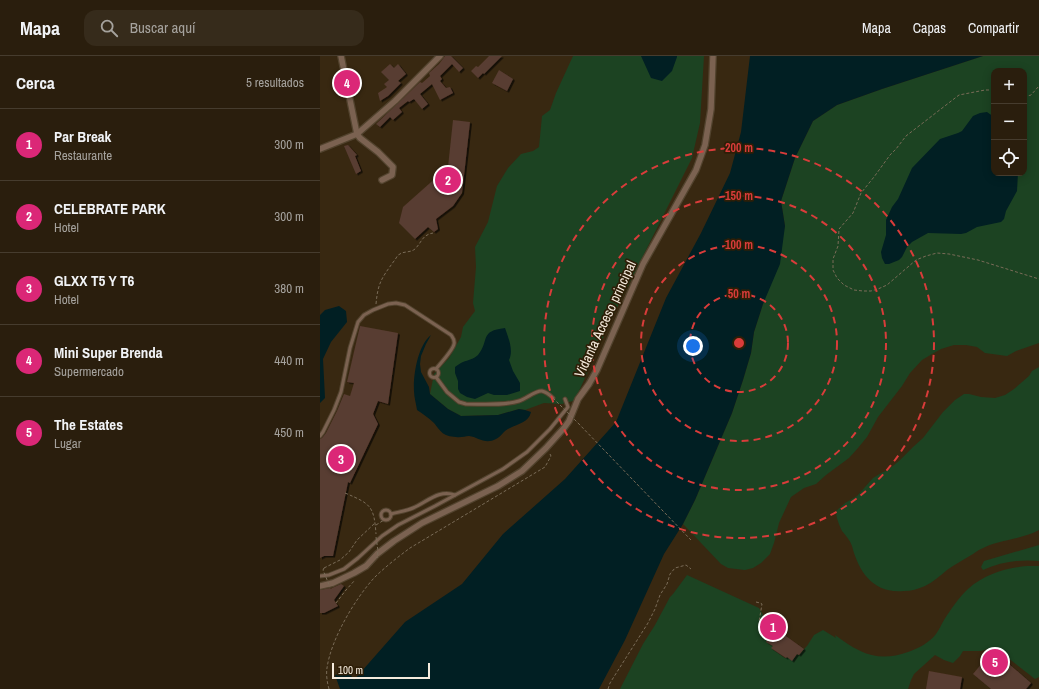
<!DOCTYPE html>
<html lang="es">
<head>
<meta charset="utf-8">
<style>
  :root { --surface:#2a1e0d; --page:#362b1b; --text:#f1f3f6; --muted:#a5a29d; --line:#463c2e; --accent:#db2777 }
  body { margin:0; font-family:"Archivo Narrow",sans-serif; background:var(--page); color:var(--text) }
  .controls { position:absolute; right:12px; top:12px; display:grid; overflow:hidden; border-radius:8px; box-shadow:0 2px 10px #0003 }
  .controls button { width:36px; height:36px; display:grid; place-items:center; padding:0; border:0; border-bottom:1px solid var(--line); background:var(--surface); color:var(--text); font:20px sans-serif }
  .scale { position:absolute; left:12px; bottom:10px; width:98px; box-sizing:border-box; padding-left:4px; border:2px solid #f5ebdd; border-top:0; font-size:11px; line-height:14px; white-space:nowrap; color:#f5ebdd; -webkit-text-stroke:3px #2e1e07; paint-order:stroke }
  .you { position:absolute; left:373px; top:290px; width:14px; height:14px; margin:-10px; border:3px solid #fff; border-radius:50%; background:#1a73e8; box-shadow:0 0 0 6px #1a73e833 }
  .badge { display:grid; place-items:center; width:26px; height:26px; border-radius:50%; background:var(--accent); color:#fff; font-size:13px; font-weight:700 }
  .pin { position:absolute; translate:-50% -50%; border:2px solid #fff; box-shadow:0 1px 4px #0006 }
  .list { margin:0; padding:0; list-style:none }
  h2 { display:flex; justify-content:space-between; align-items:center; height:52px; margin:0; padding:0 16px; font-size:17px }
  h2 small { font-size:13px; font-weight:400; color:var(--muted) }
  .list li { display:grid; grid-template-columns:26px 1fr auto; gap:12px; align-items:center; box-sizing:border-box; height:72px; padding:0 16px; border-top:1px solid var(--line) }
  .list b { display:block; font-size:15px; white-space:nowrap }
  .list p { margin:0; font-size:13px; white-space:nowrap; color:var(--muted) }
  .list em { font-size:13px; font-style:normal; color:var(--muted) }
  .icon { flex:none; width:22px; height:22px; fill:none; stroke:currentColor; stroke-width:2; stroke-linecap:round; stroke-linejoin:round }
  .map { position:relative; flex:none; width:719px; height:633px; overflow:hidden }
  header { display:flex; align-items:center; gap:24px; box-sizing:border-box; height:56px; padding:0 20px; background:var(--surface); border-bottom:1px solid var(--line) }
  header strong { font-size:19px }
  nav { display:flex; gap:22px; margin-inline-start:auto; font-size:14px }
  .search { width:280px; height:36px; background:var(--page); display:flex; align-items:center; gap:10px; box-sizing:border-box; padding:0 14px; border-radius:12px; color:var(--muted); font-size:15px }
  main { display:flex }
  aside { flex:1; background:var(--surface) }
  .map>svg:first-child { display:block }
  .green { fill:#1c4322; fill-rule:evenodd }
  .water { fill:#011f23 }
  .building { fill:#583c31; filter:url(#shadow) }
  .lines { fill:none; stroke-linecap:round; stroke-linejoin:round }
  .lane-casing { stroke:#52432e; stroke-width:5 }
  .street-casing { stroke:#52432e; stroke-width:8 }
  .path { stroke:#7a6c58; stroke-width:1; stroke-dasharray:3 2; stroke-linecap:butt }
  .lane { stroke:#7b6251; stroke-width:3 }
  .street { stroke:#7b6251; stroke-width:5.5 }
  .path-bridge { stroke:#7a6c58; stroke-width:1; stroke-dasharray:3 2; stroke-linecap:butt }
  .ring { fill:none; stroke:#d93c3a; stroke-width:2; stroke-dasharray:7 5 }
  .labels { text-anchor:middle; stroke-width:3.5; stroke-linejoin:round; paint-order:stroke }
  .street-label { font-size:14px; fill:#f5ebdd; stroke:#2e1e07 }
  .centre { fill:#d93c3a; stroke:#2e1e07; stroke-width:2 }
  .ring-label { font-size:12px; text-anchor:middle; font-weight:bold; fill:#d93c3a; stroke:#2e1e07; stroke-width:3.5; stroke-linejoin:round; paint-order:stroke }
</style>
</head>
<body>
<header>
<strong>Mapa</strong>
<div class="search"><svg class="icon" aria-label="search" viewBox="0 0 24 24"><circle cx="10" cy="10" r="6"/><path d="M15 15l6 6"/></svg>Buscar aquí</div>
<nav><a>Mapa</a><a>Capas</a><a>Compartir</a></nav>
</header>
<main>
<aside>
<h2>Cerca<small>5 resultados</small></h2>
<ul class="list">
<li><span class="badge">1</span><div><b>Par Break</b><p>Restaurante</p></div><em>300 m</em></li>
<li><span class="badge">2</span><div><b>CELEBRATE PARK</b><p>Hotel</p></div><em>300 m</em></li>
<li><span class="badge">3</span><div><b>GLXX T5 Y T6</b><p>Hotel</p></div><em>380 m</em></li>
<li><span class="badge">4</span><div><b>Mini Super Brenda</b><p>Supermercado</p></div><em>440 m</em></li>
<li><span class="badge">5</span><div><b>The Estates</b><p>Lugar</p></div><em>450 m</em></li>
</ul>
</aside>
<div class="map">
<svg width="719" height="633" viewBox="0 0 719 633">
  <defs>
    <filter id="shadow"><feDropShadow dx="2" dy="1.5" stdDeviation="0" flood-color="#0009"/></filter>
  </defs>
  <rect width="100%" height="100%" fill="#382811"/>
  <g class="green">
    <path d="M253 0H384L380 67 372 102 294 258 259 335 253 345 242 348 224 347 205 354 199 353 178 359 141 360 128 353 110 338 114 318 129 302 141 281 143 271 155 255 153 247 156 211 155 191 168 166 177 130 188 112 201 98 213 95 219 91 222 60 230 54 236 37Z"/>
    <path d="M663 0H719V287L696 295 687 300 665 297 657 291 646 289H634L621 293 612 298 602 304 590 317 582 330 558 361 547 381 538 392 529 402 506 419 496 428 484 432 471 441 459 467 454 487 450 498 441 507 433 512 425 514 408 512 401 508 363 468 375 444 412 357 423 324 431 297 434 276 443 248 465 170 461 145 475 102 493 65 517 49 562 33ZM674 15H704V117H674Z"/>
    <path d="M719 311V474C701 484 679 483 661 493 658 494 656 496 653 498 645 503 635 508 627 514 620 520 613 526 605 530 598 533 591 535 584 535 554 538 539 517 532 490 530 484 526 480 522 475 519 468 516 462 516 455L525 447 537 440 553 422 561 417 568 414 580 404 593 391 603 382 623 356 635 344 644 338H649L661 341 675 342 685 339 694 333 709 320 712 315Z"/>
    <path d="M719 489V505C700 503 681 506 663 514L661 511 664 505Z"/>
    <path d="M707 510H719V621L715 623 674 591 661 595H643L640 600 633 607 624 604 615 599 594 618 591 624 588 633H300L323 588 335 569 350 541 353 538 367 519 439 552 443 559 441 565 444 570 452 577 446 586 453 590 452 593 465 602 467 601 472 604 477 598 479 599 484 593 487 590 494 579 503 574 516 582 515 579C539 597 558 607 588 596 599 592 609 587 616 578 619 574 621 569 624 564 631 553 639 541 648 533 665 518 686 512 707 510Z"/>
  </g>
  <g class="water">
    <path d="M321 0H357V1L352 15 342 25 331 22Z"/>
    <path d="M430 0H663L562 33 517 49 493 65 475 102 461 145 465 170 460 208 443 248 434 276 431 297 423 324 412 357 375 444 363 468 344 498 305 584 279 633H20L15 619 28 615 34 624 85 566 142 528 183 478 245 423 296 366 346 242 381 177 410 117 421 76Z"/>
    <path d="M667 56 674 61V117H698L697 135 686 155 684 163 681 166 657 171 646 177 641 178 608 177 592 186 587 191 582 201 579 204 569 208H565L562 202 561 196 566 179V164L572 151 578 143 592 112 620 83 638 77 642 75 653 60 660 57Z"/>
    <path d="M19 250 26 255 27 266 11 286 3 303 5 342 0 347V259L5 254Z"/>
    <path d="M185 272C188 281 194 294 189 304L193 315 200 327V335L187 339H174L168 337 155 343 147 341 140 337 138 333V325L135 317V311C138 309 140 307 143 306 148 304 154 303 158 299 170 284 159 275 185 272Z"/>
    <path d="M111 279 106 288 101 300 100 308 101 316 109 331 110 338 128 353 141 360 178 359 199 353 205 354 211 356C209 366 198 368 190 372 184 374 181 381 176 383 165 389 158 381 149 380 145 380 141 382 136 381 123 380 122 377 114 367 109 362 103 358 97 354 96 347 94 341 94 335 93 319 98 289 111 279Z"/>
  </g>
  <g class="building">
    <path d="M125 0H131L143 12 139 16 132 8 120 20 122 23 120 25 126 32 130 31 133 37 120 44 112 28 100 38 108 48 102 53 94 43 89 46 88 45 79 52 82 56 73 64 70 61 60 71 56 68 100 26 102 27 110 20 109 17 119 8Z"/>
    <path d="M169 0H182L164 18 163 17 158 22 151 15 156 10 158 11Z"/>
    <path d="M70 8 74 12 78 8 86 18 78 25 81 27 68 40 60 45 58 37 67 31 64 28 69 24 61 16Z"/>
    <path d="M179 14 193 23 187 35 172 27Z"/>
    <path d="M133 64 150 66 142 137 133 150 116 163 118 173 114 176 108 171 95 183 79 167 83 151 128 111Z"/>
    <path d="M28 89 37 99 35 100 41 115 36 118 24 90Z"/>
    <path d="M40 270 78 277 68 348 58 345 53 358 58 368 30 427 28 426 13 500H4L0 502V383L2 382 6 377 17 355 24 338 30 340 34 327 27 326Z"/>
    <path d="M21 528 24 530 14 544 18 550 4 557H0V534L10 532 11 533 12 532Z"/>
    <path d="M451 567 460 573 459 575 484 593 479 599 477 598 472 605 467 601 466 602 451 592 453 590 446 586 452 577 447 573Z"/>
    <path d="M673 594 711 627 706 633H671L653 618Z"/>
    <path d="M609 615 642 621 640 633H606Z"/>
  </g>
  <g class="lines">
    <defs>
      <g id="lane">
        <circle cx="114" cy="317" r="4.5"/>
        <path d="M116 321 127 336 139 346 146 348C163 348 182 350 199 345 206 343 216 334 222 335 226 336 230 339 233 342"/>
        <path d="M0 380 3 376 14 354 21 336 30 292 38 266 44 259 53 254 68 248 76 247 85 249 131 279C133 282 135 284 134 288 133 294 120 308 116 313"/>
        <circle cx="66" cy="459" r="5"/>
        <path d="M71 458C78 456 86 455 93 452 107 446 119 433 135 439"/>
        <path d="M0 520 9 519 24 513 38 502 62 480 78 469 115 450 183 413 207 396 230 373 248 351 245 343"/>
      </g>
      <g id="street">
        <path d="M21 0 37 78"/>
        <path d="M37 78 40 82 58 96 73 111 72 119 62 124"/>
        <path d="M0 93 37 78 75 45 120 0"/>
        <path d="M0 530 13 527 34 517 46 510 57 498 74 485 102 467 178 430 202 415 226 392 244 372 249 365 258 343 269 328 277 314 323 208 376 114 385 89 391 53 393 0"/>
      </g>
    </defs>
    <use href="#lane" class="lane-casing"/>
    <use href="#street" class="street-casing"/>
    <g class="path">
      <path d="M674 34H665L639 39 586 80 576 93 570 99 554 121 541 137 533 157 519 173 518 190 513 203V214L517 222 524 229 534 234 543 235H551L558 233 567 229 596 204 606 200 617 197 629 198 658 204 719 223"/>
      <path d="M704 41 711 39 719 30"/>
      <path d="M56 248C58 227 61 223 74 205 76 203 77 199 80 198 84 195 90 197 95 193 102 186 102 179 113 177"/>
      <path d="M258 367 371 484"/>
      <path d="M25 437C51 448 54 450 56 478"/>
      <path d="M56 469 64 464"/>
      <path d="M4 512 20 504 29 496 37 484 55 467"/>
      <path d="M436 546 440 547 442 548 439 566 442 571 447 574H448"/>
      <path d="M16 547 26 534 35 524"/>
      <path d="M9 633C7 626 6 618 7 612 11 583 35 543 54 522 65 511 78 501 90 492L225 411 231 400 230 398"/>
      <path d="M288 633 290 627 328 567 335 553 340 539 347 528 350 518 355 512 366 509 371 513"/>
    </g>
    <use href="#lane" class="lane"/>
    <use href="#street" class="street"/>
    <g class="path-bridge">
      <path d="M233 342 258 367"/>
      <path d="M56 481 58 495 57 502"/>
      <path d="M4 512 3 514 10 531"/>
    </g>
  </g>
  <g class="ring">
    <circle cx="419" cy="287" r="49"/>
    <circle cx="419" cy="287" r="98"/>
    <circle cx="419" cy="287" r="147"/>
    <circle cx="419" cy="287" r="195"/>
  </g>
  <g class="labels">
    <g class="street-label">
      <text transform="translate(285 263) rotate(-65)" y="5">Vidanta Acceso principal</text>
    </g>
  </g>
  <circle cx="419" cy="287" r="6" class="centre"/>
  <g class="ring-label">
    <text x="419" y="96">200 m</text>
    <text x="419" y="144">150 m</text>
    <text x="419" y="193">100 m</text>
    <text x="419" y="242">50 m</text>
  </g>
</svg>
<div class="controls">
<button>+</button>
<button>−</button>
<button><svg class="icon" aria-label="locate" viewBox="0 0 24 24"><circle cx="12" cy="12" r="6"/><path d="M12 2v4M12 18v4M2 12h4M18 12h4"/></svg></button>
</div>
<div class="scale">100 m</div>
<div class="you"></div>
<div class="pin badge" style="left:453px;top:571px">1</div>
<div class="pin badge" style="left:128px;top:124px">2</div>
<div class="pin badge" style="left:21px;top:403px">3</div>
<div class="pin badge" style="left:27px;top:27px">4</div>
<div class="pin badge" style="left:675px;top:606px">5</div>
</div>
</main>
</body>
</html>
